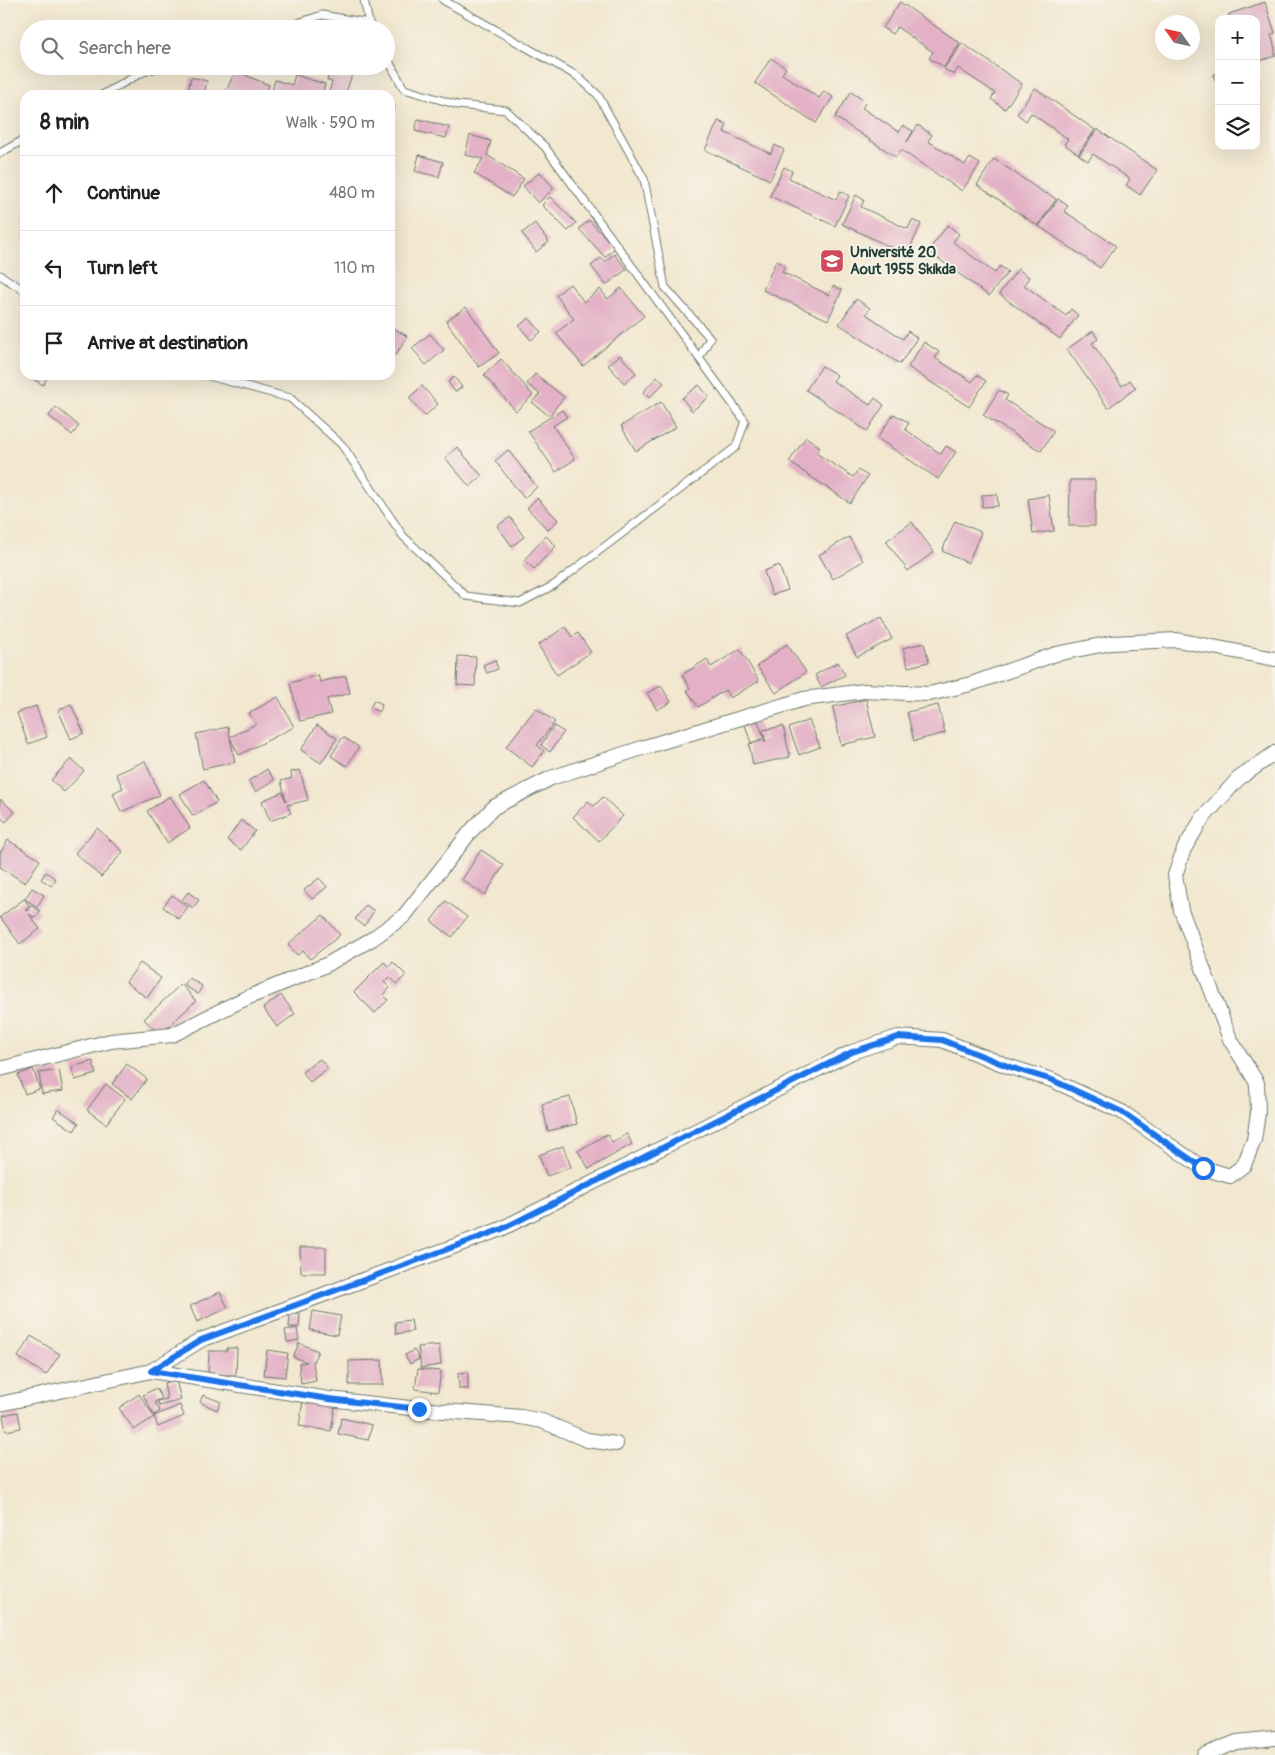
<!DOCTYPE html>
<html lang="en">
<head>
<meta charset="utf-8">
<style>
  :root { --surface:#fff; --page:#f2f2f2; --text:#202124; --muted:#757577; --line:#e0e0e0 }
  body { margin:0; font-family:Pangolin,sans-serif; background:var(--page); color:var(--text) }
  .controls { position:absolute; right:15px; top:15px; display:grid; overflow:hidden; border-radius:10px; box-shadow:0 5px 20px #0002 }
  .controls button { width:45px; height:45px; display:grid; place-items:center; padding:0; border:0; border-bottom:1px solid var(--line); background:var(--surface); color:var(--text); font:25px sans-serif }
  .compass { position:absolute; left:1155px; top:15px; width:45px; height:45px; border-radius:50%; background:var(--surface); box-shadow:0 5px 20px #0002; rotate:304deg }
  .stop { position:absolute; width:15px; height:15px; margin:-11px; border:4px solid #1a73e8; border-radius:50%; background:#fff }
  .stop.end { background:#1a73e8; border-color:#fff; box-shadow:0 1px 5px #0008 }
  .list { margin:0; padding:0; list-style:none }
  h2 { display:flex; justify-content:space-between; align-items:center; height:65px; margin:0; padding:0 20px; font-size:21px }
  h2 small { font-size:16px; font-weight:400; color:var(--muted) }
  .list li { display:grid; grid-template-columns:32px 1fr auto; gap:15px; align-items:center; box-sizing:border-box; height:75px; padding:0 20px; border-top:1px solid var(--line) }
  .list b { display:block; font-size:19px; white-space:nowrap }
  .list em { font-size:16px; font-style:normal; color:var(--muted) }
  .icon { flex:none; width:28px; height:28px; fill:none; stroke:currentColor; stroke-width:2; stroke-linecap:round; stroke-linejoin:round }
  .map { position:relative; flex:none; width:1275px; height:1755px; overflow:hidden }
  .search { position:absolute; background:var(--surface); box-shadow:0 5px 20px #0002; left:20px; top:20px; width:375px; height:55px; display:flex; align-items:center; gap:12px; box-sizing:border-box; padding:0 18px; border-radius:28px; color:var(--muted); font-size:19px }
  .panel { position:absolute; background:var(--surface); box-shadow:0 5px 20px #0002; left:20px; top:90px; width:375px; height:290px; border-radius:15px }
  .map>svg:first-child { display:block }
  .building { fill:#e3b0c6 }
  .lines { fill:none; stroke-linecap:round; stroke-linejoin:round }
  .service-casing { stroke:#69786a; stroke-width:9 }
  .minor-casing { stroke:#69786a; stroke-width:16 }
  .service { stroke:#fff; stroke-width:7 }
  .minor { stroke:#fff; stroke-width:14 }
  .route { stroke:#1a73e8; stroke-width:6 }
  .labels { text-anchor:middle; stroke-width:4; stroke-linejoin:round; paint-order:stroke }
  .poi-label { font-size:15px; font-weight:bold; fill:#1f3d34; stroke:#f7f3e8; text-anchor:start }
</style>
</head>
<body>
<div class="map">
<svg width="1275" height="1755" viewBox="0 0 1275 1755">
  <rect width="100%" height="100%" fill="#f7f3e8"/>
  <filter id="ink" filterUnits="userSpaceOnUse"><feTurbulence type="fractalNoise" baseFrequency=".02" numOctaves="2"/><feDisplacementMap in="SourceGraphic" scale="10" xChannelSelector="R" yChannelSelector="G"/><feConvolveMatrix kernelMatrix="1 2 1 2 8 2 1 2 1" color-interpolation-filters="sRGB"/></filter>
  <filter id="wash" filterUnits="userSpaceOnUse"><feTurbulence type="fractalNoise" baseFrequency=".0096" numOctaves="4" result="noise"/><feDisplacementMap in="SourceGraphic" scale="20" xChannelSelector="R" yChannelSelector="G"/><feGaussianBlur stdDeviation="1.12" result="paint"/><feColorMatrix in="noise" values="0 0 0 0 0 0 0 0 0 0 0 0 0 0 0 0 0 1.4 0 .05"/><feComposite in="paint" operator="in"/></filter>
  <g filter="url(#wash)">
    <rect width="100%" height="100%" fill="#f2e7cf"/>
    <g id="blocks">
      <g class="building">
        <path d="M900 2 960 43 944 67 929 58 933 52 897 27 892 34 883 28Z"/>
        <path d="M1265 2 1275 33 1271 35 1275 48V56L1256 62V19H1230L1229 14Z"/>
        <path d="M962 43 1022 84 1005 109 991 99 995 93 958 68 954 75 944 69Z"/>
        <path d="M771 58 786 68 782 74 819 98 824 91 833 97 816 123 755 83Z"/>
        <path d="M332 66H355L345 95H328L332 82 327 80Z"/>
        <path d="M235 71 269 85 265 95H229L225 94Z"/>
        <path d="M1219 72V88L1213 75Z"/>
        <path d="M295 75 325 84 322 95H271L275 80 292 85Z"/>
        <path d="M191 77 207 81 204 95H187Z"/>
        <path d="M1035 88 1095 130 1078 154 1064 144 1068 139 1031 113 1026 121 1017 114Z"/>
        <path d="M851 92 866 102 862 108 899 132 903 125 913 131 907 142 918 125 932 135 928 141 965 165 970 158 980 164 962 191 901 150 896 157 835 117Z"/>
        <path d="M390 104 395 106 390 119Z"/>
        <path d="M418 119 449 127 446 138 415 131Z"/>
        <path d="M718 121 727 125 724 132 771 154 775 145 784 150 770 180 705 150Z"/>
        <path d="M1097 129 1157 170 1140 195 1126 185 1130 179 1093 154 1088 161 1079 155Z"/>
        <path d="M470 135 491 141 487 155 524 179 512 197 474 173 483 159 465 155Z"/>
        <path d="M419 155 443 162 439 177 415 171Z"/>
        <path d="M994 159 1046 194 1047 193 1056 199 1038 226 977 185Z"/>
        <path d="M784 167 792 171 789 178 836 200 840 191 849 196 835 226 770 196Z"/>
        <path d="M540 172 554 188 538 203 523 186Z"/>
        <path d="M856 195 864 200 861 207 908 229 912 220 921 224 907 255 842 224Z"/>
        <path d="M550 197 576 223 568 231 542 205Z"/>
        <path d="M1058 199 1068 206 1064 211 1116 246 1100 268 1039 226Z"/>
        <path d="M589 220 615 248 605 257 579 229Z"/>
        <path d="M535 223 549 242 536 252 522 233Z"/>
        <path d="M948 225 959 234 953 242 995 273 1000 266 1008 272 989 296 928 251Z"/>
        <path d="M614 254 627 269 606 285 591 266 601 258 605 262Z"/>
        <path d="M776 261 785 265 782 272 829 295 833 286 842 290 828 320 763 290Z"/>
        <path d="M1018 269 1029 277 1024 285 1066 316 1071 309 1078 315 1060 339 999 294Z"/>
        <path d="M570 284 584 302 600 289 608 299 621 288 644 316 583 366 556 333 574 319 556 295Z"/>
        <path d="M856 299 870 308 866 314 903 339 908 331 917 338 900 364 839 324Z"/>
        <path d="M466 307 499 353 479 367 446 321Z"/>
        <path d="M529 318 541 332 531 340 519 326Z"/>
        <path d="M390 326 407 336 396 355 390 351Z"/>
        <path d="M1093 331 1098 339 1092 343 1122 386 1130 380 1136 388 1108 408 1067 349Z"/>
        <path d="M430 334 444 350 426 365 412 348Z"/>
        <path d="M924 342 939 352 935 358 972 382 977 375 986 381 969 407 908 367Z"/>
        <path d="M620 355 636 373 624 383 608 365Z"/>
        <path d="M501 359 533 395 516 411 484 375Z"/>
        <path d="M822 366 837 375 833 381 870 405 875 398 884 405 867 431 806 390Z"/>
        <path d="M535 374 564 397 549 416 532 402 540 394 527 384Z"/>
        <path d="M29 375H49L43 385 28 376Z"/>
        <path d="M454 377 462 387 455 392 448 382Z"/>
        <path d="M657 377 664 383 649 398 643 392Z"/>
        <path d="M699 385 709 397 692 411 682 398Z"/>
        <path d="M422 386 438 404 425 416 409 398Z"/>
        <path d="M999 390 1008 395 1005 400 1054 431 1041 451 983 415Z"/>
        <path d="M661 402 676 427 636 451 621 426Z"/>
        <path d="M56 407 79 426 72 435 49 416Z"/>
        <path d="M562 410 567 417 553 426 575 459 556 472 528 431Z"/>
        <path d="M894 414 909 423 905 429 941 454 946 446 956 452 938 479 877 438Z"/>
        <path d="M806 437 820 447 816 453 853 477 858 470 868 476 850 503 789 462Z"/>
        <path d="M457 447 482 476 470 487 445 458Z"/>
        <path d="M508 450 537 487 524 498 495 461Z"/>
        <path d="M1070 480H1095V526H1069Z"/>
        <path d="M997 494 998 506 982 507V495Z"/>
        <path d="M1049 495 1054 531 1033 534 1028 499Z"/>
        <path d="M537 498 558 520 548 530 527 508Z"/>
        <path d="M510 517 524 537 512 546 497 526Z"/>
        <path d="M955 521 981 532 968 563 942 551Z"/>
        <path d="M912 522 934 552 908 571 886 541Z"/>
        <path d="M546 536 556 546 534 569 524 560Z"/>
        <path d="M849 537 863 561 833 579 819 555Z"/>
        <path d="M779 565 788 590 772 595 764 571Z"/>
        <path d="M881 618 892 639 857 657 846 636Z"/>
        <path d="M565 627 572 637 578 633 591 652 557 675 538 645Z"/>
        <path d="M924 643 929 662 908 667 903 648Z"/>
        <path d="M787 644 806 672 776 693 757 666Z"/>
        <path d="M740 649 759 681 730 698 725 690 698 707 687 690 690 688 682 675 707 659 711 667Z"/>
        <path d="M458 656 476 657 475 686 457 685Z"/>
        <path d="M495 660 498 669 487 673 483 665Z"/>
        <path d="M838 662 845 675 821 687 815 675Z"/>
        <path d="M318 675 320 682 346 676 350 693 327 699 331 714 300 721 290 683Z"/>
        <path d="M661 686 671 702 657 710 647 693Z"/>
        <path d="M278 697 294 727 239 755 230 738 235 762 203 769 196 734 228 727 230 737 256 724 249 713Z"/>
        <path d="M866 699 875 737 841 745 833 707Z"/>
        <path d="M374 700 382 704 379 712 370 708Z"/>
        <path d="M71 704 84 733 71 739 58 710Z"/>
        <path d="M938 705 945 733 914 741 907 712Z"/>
        <path d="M36 706 47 737 28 744 17 713Z"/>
        <path d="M536 708 555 722 537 745 544 751 532 767 506 747Z"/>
        <path d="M809 720 820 747 799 755 789 728Z"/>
        <path d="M758 721 764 738 751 743 745 725Z"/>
        <path d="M317 725 337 738 321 763 301 750Z"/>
        <path d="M554 726 564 732 550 752 541 745Z"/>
        <path d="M783 726 790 757 753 765 749 744 765 740 766 743 763 730Z"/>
        <path d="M343 737 359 747 347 766 331 756Z"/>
        <path d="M71 759 84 771 64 792 51 780Z"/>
        <path d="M145 761 160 795 121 812 113 793 123 788 116 774Z"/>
        <path d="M267 769 274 780 256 792 248 781Z"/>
        <path d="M300 770 308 800 287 805 291 813 270 821 262 801 282 792 286 801 281 781 292 778 291 772Z"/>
        <path d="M204 780 217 802 193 816 180 794Z"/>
        <path d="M170 796 190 828 167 843 147 811Z"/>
        <path d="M603 797 623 816 599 841 573 817 588 801 594 806Z"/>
        <path d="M0 799 15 812 6 822 0 817Z"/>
        <path d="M241 820 255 831 241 850 227 840Z"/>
        <path d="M97 828 123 852 101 877 75 853Z"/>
        <path d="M8 840 40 860 25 883 0 867V853Z"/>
        <path d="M481 850 504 865 485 895 462 880Z"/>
        <path d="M46 872 56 879 51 886 41 879Z"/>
        <path d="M319 878 327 887 312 899 304 890Z"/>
        <path d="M32 888 44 895 37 907 25 899Z"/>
        <path d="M188 892 199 900 193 908 182 900Z"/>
        <path d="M172 895 188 907 179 919 163 907Z"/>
        <path d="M24 899 30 906 25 910 27 911 31 905 40 911 35 918 29 914 40 929 20 944 0 917Z"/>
        <path d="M446 901 467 917 452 937 431 921Z"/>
        <path d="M366 905 374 911 364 926 355 919Z"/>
        <path d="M323 915 340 935 310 959 303 951 297 955 288 944Z"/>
        <path d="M384 962 389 967 393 962 406 975 397 984 389 977 384 982 390 988 383 995 388 1000 375 1013 354 992Z"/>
        <path d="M140 963 161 978 147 998 126 982Z"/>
        <path d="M189 978 202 986 198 994 184 985Z"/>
        <path d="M181 984 196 1001 159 1035 144 1019Z"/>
        <path d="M281 995 295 1014 277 1027 263 1008Z"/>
        <path d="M320 1059 328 1068 310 1082 302 1072Z"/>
        <path d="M93 1061 96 1074 75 1080 72 1067Z"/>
        <path d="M127 1064 147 1079 132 1099 112 1084Z"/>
        <path d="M33 1069 40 1089 25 1094 18 1075Z"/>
        <path d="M59 1070 63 1091 42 1094 39 1073Z"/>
        <path d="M106 1084 125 1099 106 1124 87 1110Z"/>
        <path d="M570 1097 577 1124 548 1131 542 1104Z"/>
        <path d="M58 1109 79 1123 74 1131 53 1117Z"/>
        <path d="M607 1134 612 1142 627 1134 632 1144 589 1169 578 1151Z"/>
        <path d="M563 1146 571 1167 547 1176 539 1155Z"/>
        <path d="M300 1247H326V1273H301Z"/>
        <path d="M220 1292 228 1308 197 1322 190 1306Z"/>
        <path d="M313 1311 341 1316 337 1335 310 1330Z"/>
        <path d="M290 1314H300L299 1327H289Z"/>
        <path d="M411 1320 413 1331 396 1334 395 1322Z"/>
        <path d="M297 1328 299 1340 287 1342 285 1330Z"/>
        <path d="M31 1336 60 1354 46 1375 18 1357Z"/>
        <path d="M299 1343 318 1351 313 1362 316 1381 301 1384 299 1363 307 1362 293 1357Z"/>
        <path d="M439 1345 441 1365 421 1368 418 1347Z"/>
        <path d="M227 1348H237L236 1375H208L209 1351H227Z"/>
        <path d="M267 1350 288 1353 285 1377 264 1375Z"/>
        <path d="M414 1350 419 1359 410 1364 405 1355Z"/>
        <path d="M382 1360 383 1385H349V1361Z"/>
        <path d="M418 1369 441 1371 438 1392 415 1389Z"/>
        <path d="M468 1372V1389H459L458 1373Z"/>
        <path d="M176 1380 181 1400 159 1406 158 1401 167 1399 164 1383Z"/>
        <path d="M156 1388 162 1398 155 1402 160 1411 154 1415 143 1395Z"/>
        <path d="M139 1394 154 1417 134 1430 119 1408Z"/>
        <path d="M203 1395 221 1402 217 1410 200 1402Z"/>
        <path d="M304 1395 336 1401 331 1431 299 1426Z"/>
        <path d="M180 1405 184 1416 158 1427 154 1416Z"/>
        <path d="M18 1412 21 1428 6 1431 3 1415Z"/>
        <path d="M341 1418 372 1425 368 1440 338 1434Z"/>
      </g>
    </g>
  </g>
  <g filter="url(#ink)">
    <use href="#blocks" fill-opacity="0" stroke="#69786a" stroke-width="1"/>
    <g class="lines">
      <defs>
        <g id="service">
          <path d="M364 0 369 23 372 29"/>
          <path d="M443 0 577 76 598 95 644 179 665 287 710 338 699 358"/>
          <path d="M280 29 322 15 369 23"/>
          <path d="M102 95 141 73 162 66"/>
          <path d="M0 153 25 139"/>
          <path d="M0 275 25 291"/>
          <path d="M205 375 290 398 342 445 403 536 466 596 520 603 554 585 736 447 745 421 545 147 506 110 458 105 404 89 386 56"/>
        </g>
        <g id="minor">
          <path d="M0 1069 111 1041 172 1035 242 1000 326 965 372 939 404 916 471 831 494 807 551 778 645 747 804 699 864 691 929 694 971 684 1056 654 1111 643 1177 640 1275 659"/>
          <path d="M151 1371 329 1399 419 1409 521 1417 542 1421 587 1440 616 1444"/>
          <path d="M0 1404 151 1371 201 1340 501 1229 852 1052 898 1037 942 1040 1010 1067 1052 1080 1122 1112 1203 1168 1230 1176 1244 1165 1254 1140 1258 1113 1257 1083 1230 1039 1181 910 1175 875 1184 849 1202 819 1238 779 1275 753"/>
          <path d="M1204 1755 1237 1742 1275 1738"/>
        </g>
      </defs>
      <use href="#service" class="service-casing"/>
      <use href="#minor" class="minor-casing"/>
      <use href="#service" class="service"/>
      <use href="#minor" class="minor"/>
    </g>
  </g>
  <g class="lines" filter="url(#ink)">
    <path class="route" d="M419 1409 329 1399 151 1371 201 1340 502 1229 852 1052 898 1037 942 1040 1010 1067 1052 1080 1122 1112 1203 1168"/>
  </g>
  <defs>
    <symbol id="university-square" viewBox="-11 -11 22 22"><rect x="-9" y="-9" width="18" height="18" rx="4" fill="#d1495b" stroke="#f7f3e8"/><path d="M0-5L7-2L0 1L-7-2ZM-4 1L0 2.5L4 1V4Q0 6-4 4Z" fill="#fff"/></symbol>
  </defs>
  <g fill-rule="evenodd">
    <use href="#university-square" x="818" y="247" width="28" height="28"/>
  </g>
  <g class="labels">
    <g class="poi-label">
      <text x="850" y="257">Université 20<tspan x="850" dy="17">Aout 1955 Skikda</tspan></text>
    </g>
  </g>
</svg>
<div class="controls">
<button>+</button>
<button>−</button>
<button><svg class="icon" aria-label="layers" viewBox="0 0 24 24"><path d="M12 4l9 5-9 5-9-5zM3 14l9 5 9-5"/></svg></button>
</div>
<svg class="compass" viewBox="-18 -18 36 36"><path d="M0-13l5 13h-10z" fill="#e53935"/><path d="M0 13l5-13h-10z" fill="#757577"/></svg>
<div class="stop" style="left:1203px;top:1168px"></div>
<div class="stop end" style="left:419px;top:1409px"></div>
<div class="search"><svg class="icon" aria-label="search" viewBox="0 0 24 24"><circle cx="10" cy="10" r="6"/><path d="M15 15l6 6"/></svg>Search here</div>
<section class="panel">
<h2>8 min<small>Walk · 590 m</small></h2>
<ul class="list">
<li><svg class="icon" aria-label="ahead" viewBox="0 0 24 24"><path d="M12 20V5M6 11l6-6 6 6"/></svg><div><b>Continue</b></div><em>480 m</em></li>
<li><svg class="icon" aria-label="left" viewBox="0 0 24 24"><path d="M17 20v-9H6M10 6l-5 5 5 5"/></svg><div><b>Turn left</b></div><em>110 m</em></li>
<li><svg class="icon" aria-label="arrive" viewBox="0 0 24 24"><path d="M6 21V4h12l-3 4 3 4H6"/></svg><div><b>Arrive at destination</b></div></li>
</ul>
</section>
</div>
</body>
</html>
